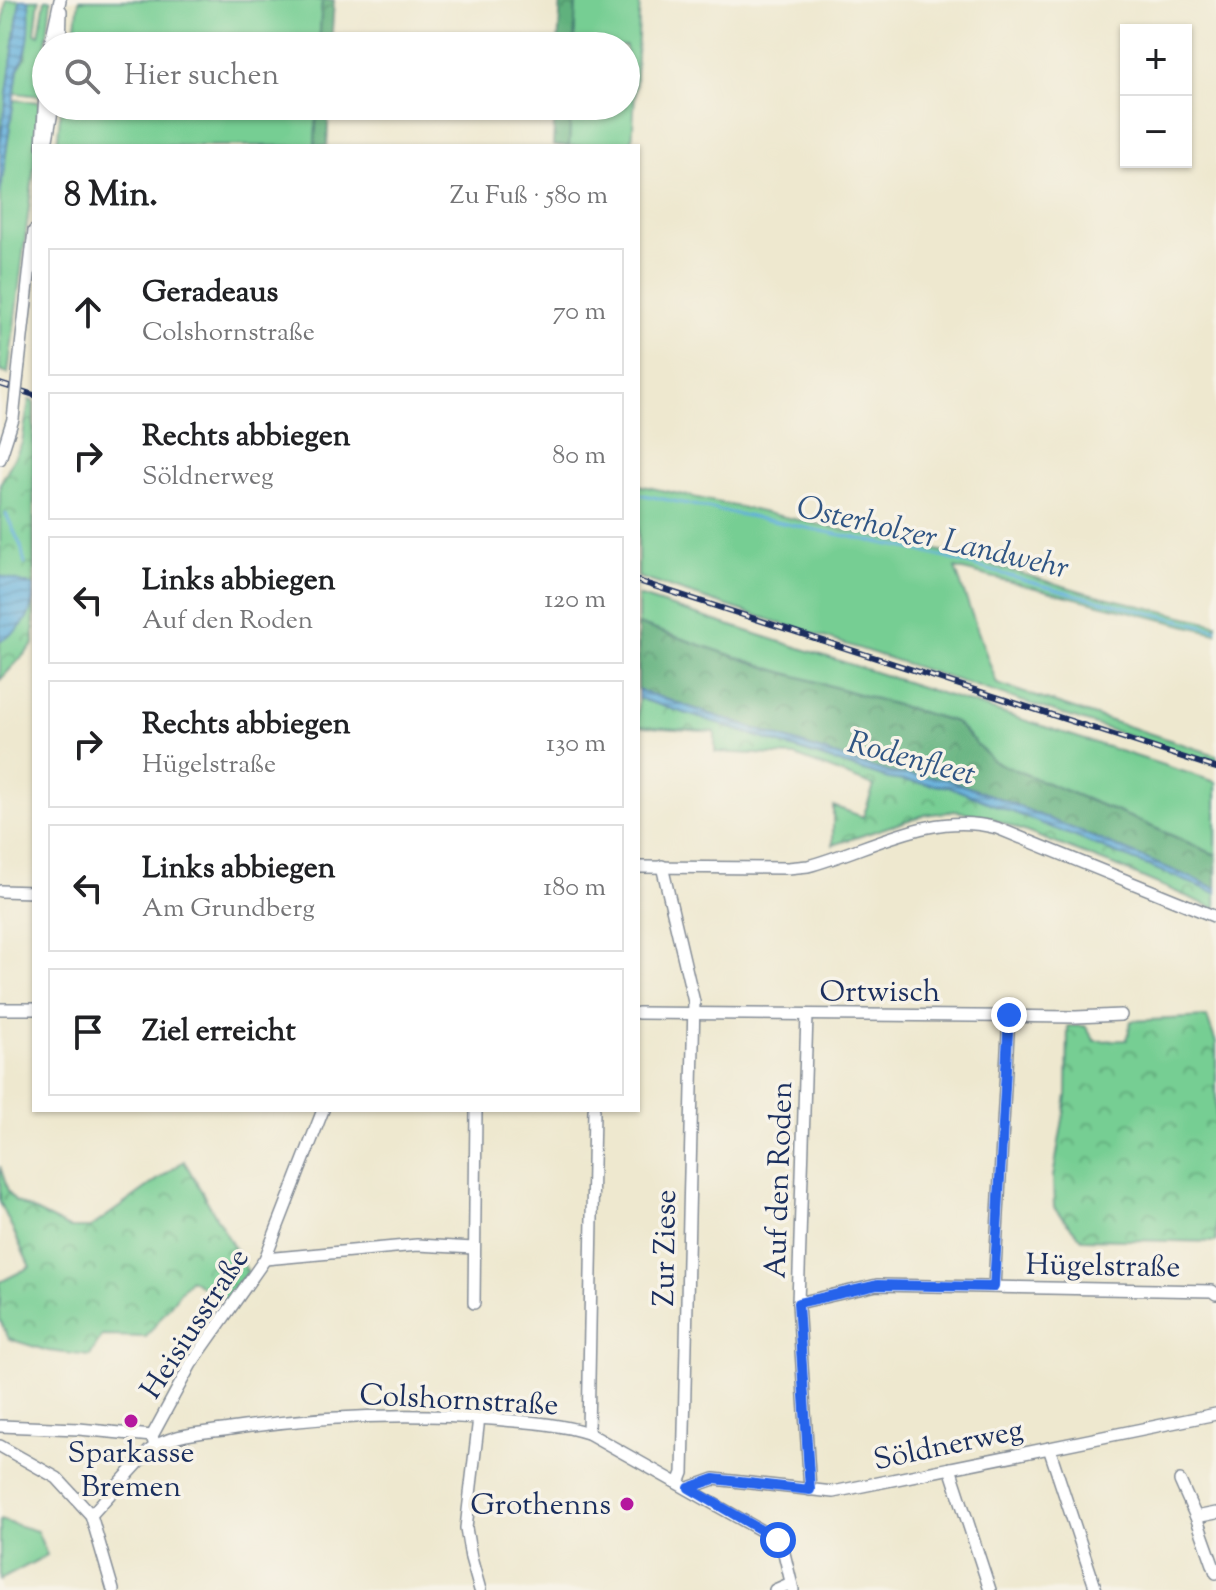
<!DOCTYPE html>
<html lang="de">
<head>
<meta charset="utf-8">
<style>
  :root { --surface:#fff; --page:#f6f6f6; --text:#202124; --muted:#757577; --line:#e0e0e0 }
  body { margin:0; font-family:"Sorts Mill Goudy",serif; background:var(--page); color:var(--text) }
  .controls { position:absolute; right:24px; top:24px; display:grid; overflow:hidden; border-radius:0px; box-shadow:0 2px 6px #0004 }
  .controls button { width:72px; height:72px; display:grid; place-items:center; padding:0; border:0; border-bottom:2px solid var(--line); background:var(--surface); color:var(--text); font:40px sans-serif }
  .stop { position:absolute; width:24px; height:24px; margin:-18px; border:6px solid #2563eb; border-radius:50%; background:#fff }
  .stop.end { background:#2563eb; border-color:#fff; box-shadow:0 2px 8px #0008 }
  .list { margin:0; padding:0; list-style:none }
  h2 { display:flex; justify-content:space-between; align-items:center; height:104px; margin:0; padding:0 32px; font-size:34px }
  h2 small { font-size:26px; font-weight:400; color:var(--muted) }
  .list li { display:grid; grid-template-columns:52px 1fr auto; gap:24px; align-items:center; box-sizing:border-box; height:128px; margin:0 16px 16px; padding:0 16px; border:2px solid var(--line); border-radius:0px }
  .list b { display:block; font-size:30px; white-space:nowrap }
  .list p { margin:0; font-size:26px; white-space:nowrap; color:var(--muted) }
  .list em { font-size:26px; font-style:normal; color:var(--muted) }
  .icon { flex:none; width:44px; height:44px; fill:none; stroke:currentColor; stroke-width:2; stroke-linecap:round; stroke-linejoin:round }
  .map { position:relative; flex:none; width:1216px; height:1590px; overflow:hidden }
  .search { position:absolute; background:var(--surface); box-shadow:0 2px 6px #0004; left:32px; top:32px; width:608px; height:88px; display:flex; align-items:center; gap:20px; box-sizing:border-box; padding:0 28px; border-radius:44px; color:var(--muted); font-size:30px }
  .panel { position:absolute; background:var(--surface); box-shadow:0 2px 6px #0004; left:32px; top:144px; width:608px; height:968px; border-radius:0px }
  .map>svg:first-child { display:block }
  .grass { fill:#76ce93; stroke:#487e78; stroke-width:2 }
  .forest { fill:url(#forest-crowns); stroke:#3e706e; stroke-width:2 }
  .park { fill:url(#park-crowns); stroke:#487e78; stroke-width:2 }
  .water { fill:url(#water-rules); stroke:#3e6f9c; stroke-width:2 }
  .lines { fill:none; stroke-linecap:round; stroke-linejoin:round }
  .stream { stroke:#61afdb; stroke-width:3 }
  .minor-casing { stroke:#848c96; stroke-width:14 }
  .minor { stroke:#fff; stroke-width:11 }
  .rail-casing { stroke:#1b2f5e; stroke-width:6 }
  .rail { stroke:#f7f3e8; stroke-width:3; stroke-dasharray:9; stroke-linecap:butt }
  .minor-bridge-casing { stroke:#848c96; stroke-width:14; stroke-linecap:butt }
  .minor-bridge { stroke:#fff; stroke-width:11 }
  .route { stroke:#2563eb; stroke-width:10 }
  .poi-dot { fill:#b5179e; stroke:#f7f3e8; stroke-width:3 }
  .labels { text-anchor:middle; stroke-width:7; stroke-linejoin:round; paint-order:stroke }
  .street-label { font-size:30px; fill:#1b2f5e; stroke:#f7f3e8 }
  .poi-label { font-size:30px; fill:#1b2f5e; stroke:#f7f3e8 }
  .water-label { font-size:32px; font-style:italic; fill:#305584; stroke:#f7f3e8 }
</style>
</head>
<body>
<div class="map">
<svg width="1216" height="1590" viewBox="0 0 1216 1590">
  <defs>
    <pattern id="forest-crowns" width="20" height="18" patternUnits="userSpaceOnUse" patternTransform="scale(2)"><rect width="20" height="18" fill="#60b17d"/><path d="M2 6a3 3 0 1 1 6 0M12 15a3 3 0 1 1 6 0" fill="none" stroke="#4e906a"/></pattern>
    <pattern id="park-crowns" width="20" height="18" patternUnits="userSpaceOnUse" patternTransform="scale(2)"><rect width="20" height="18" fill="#76ce93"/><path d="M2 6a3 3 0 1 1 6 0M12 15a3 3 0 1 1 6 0" fill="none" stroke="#60a87b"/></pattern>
    <pattern id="water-rules" width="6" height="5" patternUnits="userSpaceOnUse" patternTransform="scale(2)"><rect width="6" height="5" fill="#61afdb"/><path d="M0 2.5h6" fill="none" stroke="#4f8fb5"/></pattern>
  </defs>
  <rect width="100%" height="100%" fill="#f7f3e8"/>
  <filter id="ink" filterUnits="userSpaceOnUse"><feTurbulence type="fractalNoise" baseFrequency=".0125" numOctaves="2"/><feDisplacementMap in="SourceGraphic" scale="16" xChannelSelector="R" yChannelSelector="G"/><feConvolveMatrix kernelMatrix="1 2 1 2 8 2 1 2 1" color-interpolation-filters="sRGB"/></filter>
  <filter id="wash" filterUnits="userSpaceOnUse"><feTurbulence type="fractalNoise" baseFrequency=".006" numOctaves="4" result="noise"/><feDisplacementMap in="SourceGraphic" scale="32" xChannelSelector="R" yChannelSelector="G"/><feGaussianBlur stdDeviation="1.8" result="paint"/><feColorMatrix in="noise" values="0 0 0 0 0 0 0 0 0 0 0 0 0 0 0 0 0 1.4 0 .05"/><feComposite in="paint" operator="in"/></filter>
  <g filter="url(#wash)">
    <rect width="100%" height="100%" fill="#eee8cf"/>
    <g class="grass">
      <path d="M6 0H20L0 144V49Z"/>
      <path d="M29 0H39L35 33 39 35 45 0H51L40 96 15 93 18 69 26 57Z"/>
      <path d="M79 0H322L319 46H70L76 26Z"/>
      <path d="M576 0H640L632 146H569L571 106H626V46H574Z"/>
      <path d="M14 100 39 102 34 168 8 374 0 371V195Z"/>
      <path d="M61 106H317L315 146H57Z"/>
      <path d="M638 485 950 553 1084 592 1216 624V633L955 568 997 684 1216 755V764L638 577Z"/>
      <path d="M638 596 1216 782V855L1132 818 993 761 955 722 775 670 638 624Z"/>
      <path d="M0 1520 37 1531 47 1555 0 1580Z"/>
    </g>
    <g class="forest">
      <path d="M322 0H334L331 46H319Z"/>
      <path d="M561 0H576L574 46H558Z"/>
      <path d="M317 106H329L327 146H315Z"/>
      <path d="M555 106H571L569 146H553Z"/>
      <path d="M638 624 775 670 955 722 993 761 1132 818 1216 855V888L996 797 945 779 891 773 873 768 638 690Z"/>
    </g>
    <g class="park">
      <path d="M29 400 34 402V644L0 680V484L22 443Z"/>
      <path d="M638 698 889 779 950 787 1216 893V909L1123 869 982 815 955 811 924 815 833 845V806L863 817 874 786 795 756 715 752V732L638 726Z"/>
      <path d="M1207 1017 1216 1043V1242L1082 1239 1054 1208 1053 1177 1067 1096 1068 1026H1085L1095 1041 1127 1040 1131 1021Z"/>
      <path d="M184 1161 248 1272 226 1301 190 1279 146 1337 102 1336 90 1356 48 1351 9 1339 0 1320V1282L30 1267 0 1202V1166L8 1191 15 1201 69 1228H90Z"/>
    </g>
    <g class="water">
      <path d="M20 0H29C30 24 31 48 18 69L0 195V144Z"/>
      <path d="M0 576 34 586C34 614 25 628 0 641Z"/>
      <path d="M638 690 873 768 891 773 945 779 996 797 1204 883 1216 888V893L950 787 889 779 638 698Z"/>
    </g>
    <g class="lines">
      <g class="stream">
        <path d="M638 494 921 551 1078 595 1216 629"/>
        <path d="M6 514 21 546 25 564"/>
      </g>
    </g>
  </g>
  <g filter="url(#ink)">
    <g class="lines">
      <defs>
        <g id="minor">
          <path d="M50 46 60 0"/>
          <path d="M60 46 61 11"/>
          <path d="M46 145 53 106"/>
          <path d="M42 146 46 75"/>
          <path d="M19 364 34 231"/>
          <path d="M0 459 13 419"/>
          <path d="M662 866 694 1002 683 1473 679 1483"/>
          <path d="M638 867 788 868 808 866C871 849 931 810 997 828L1216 917"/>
          <path d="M0 891 34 892"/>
          <path d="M0 1009H34"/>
          <path d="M638 1013 1076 1017 1121 1015"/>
          <path d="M807 1015 798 1303 810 1490"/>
          <path d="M265 1259 417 1245 474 1248"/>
          <path d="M994 1287 1009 1015"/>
          <path d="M474 1303 476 1110"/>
          <path d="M798 1303 877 1285 1212 1291 1216 1294"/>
          <path d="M479 1418 466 1528 471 1558 480 1590"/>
          <path d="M0 1426 79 1429 152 1436"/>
          <path d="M588 1433 594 1110"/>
          <path d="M0 1446 57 1478 91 1515 113 1590"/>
          <path d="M155 1446 152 1436 191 1364 265 1259 323 1110"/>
          <path d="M1049 1448 1096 1590"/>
          <path d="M950 1468 990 1590"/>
          <path d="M1180 1481 1196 1517 1216 1513"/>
          <path d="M689 1488 714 1479 833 1492 1216 1414"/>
          <path d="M91 1515 149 1451C170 1433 204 1433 230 1429 318 1416 404 1412 492 1419 525 1422 557 1423 588 1433L778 1540 783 1549 793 1590"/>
          <path d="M1196 1517 1216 1573"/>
          <path d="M775 1590 791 1583"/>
        </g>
      </defs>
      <use href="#minor" class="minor-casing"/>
      <use href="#minor" class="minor"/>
      <defs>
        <g id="rail">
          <path d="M0 384 34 395"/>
          <path d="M638 581 1216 768"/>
        </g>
      </defs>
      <use href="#rail" class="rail-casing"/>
      <use href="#rail" class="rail"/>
      <defs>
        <path id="minor-bridge" d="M13 419 19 364"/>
      </defs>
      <use href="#minor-bridge" class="minor-bridge-casing"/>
      <use href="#minor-bridge" class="minor-bridge"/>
    </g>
  </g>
  <g class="lines" filter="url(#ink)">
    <path class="route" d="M778 1540 689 1488 714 1479 810 1490 798 1303 877 1285 994 1287 1009 1015"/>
  </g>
  <g class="poi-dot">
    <circle cx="131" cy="1421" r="8"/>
    <circle cx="627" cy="1504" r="8"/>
  </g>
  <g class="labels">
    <g class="street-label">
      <text x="880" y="1001">Ortwisch</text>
      <text transform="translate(778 1180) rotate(-88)" y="10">Auf den Roden</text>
      <text transform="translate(664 1248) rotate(-89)" y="10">Zur Ziese</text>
      <text transform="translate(1103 1265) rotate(1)" y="10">Hügelstraße</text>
      <text transform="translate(194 1323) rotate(-57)" y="10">Heisiusstraße</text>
      <text transform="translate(459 1399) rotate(3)" y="10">Colshornstraße</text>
      <text transform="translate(948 1444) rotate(-12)" y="10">Söldnerweg</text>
    </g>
    <g class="poi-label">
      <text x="131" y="1462">Sparkasse<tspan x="131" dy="34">Bremen</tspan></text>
      <text x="611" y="1514" text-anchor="end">Grothenns</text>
    </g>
    <g class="water-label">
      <text transform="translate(933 536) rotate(13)" y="11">Osterholzer Landwehr</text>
      <text transform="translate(912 757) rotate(15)" y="11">Rodenfleet</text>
    </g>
  </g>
</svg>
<div class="controls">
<button>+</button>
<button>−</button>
</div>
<div class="stop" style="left:778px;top:1540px"></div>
<div class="stop end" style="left:1009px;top:1015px"></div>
<div class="search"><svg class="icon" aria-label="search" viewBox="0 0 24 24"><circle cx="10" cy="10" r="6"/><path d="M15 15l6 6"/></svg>Hier suchen</div>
<section class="panel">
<h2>8 Min.<small>Zu Fuß · 580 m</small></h2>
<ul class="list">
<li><svg class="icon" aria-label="ahead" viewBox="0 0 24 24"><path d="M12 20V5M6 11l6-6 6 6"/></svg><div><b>Geradeaus</b><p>Colshornstraße</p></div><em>70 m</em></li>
<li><svg class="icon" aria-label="right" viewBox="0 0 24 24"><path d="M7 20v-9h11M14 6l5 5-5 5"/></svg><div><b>Rechts abbiegen</b><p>Söldnerweg</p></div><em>80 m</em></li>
<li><svg class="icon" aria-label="left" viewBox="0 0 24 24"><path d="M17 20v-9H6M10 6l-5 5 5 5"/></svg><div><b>Links abbiegen</b><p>Auf den Roden</p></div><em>120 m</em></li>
<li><svg class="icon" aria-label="right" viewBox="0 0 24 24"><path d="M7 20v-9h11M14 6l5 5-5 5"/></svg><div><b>Rechts abbiegen</b><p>Hügelstraße</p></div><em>130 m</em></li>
<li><svg class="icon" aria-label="left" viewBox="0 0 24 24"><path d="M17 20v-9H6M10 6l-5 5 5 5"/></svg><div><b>Links abbiegen</b><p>Am Grundberg</p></div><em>180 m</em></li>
<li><svg class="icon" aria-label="arrive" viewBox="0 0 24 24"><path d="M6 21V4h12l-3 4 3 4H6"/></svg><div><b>Ziel erreicht</b></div></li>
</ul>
</section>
</div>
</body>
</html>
